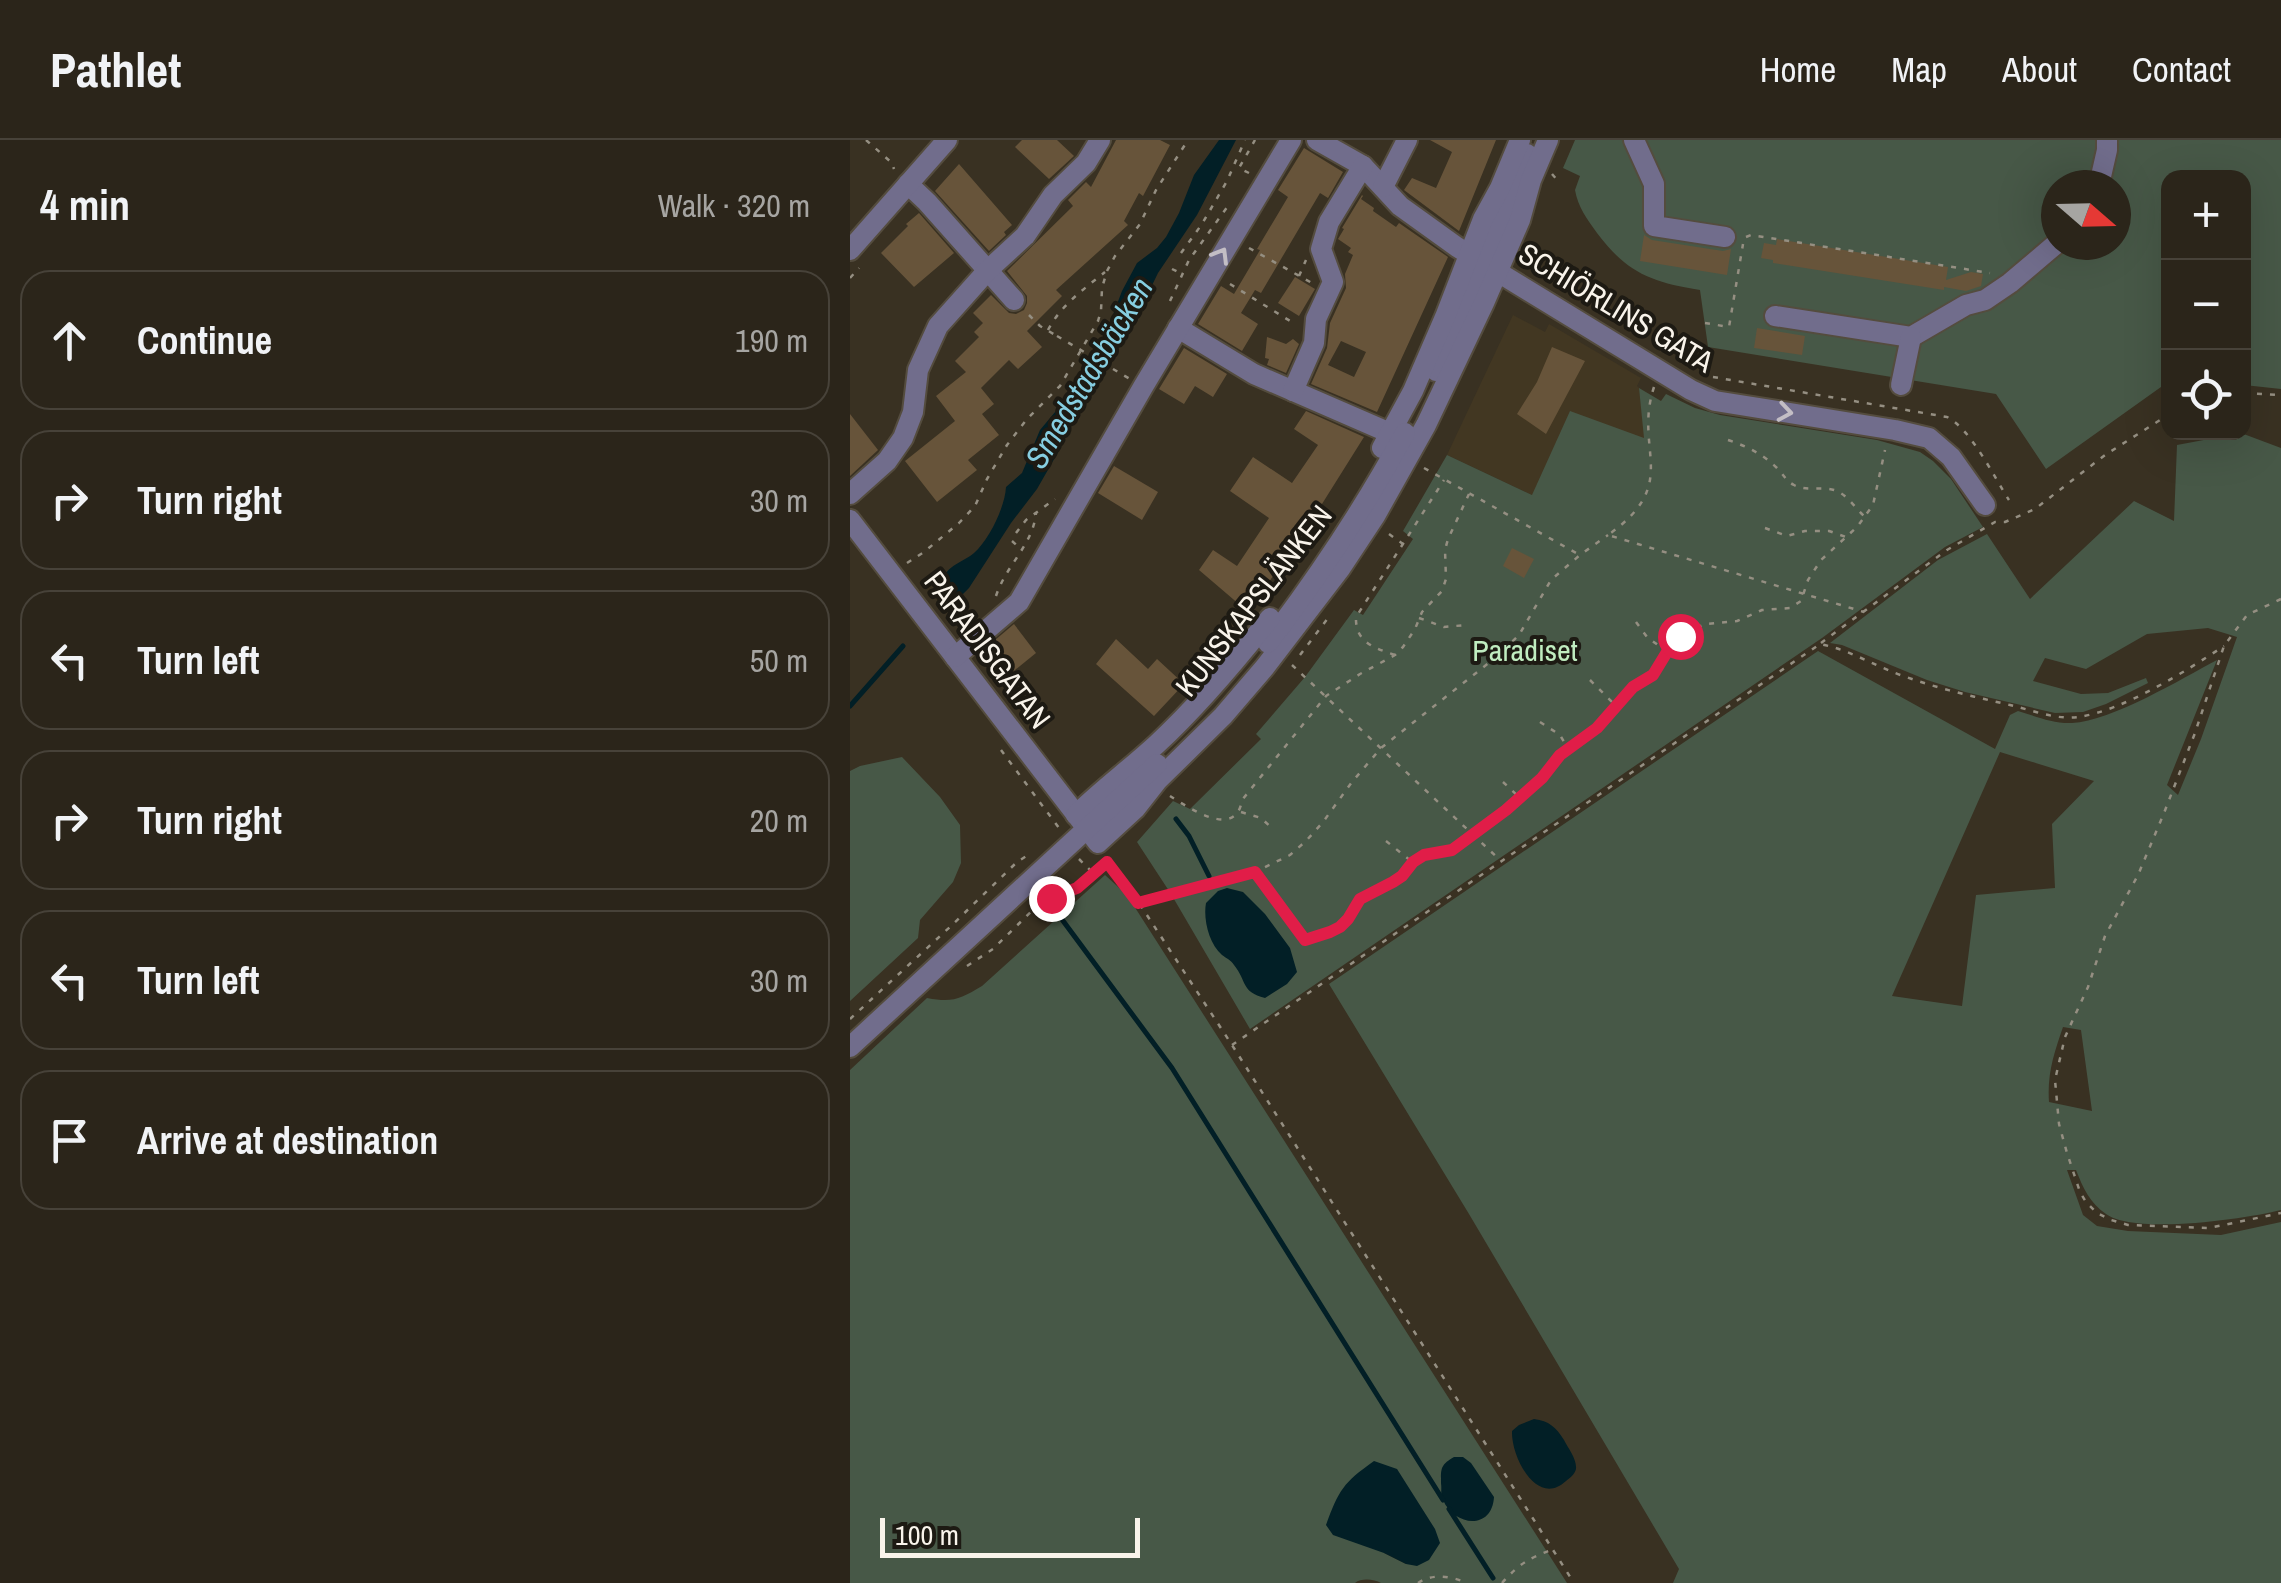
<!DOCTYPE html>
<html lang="en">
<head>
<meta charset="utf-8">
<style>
  :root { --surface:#2b251a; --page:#332d23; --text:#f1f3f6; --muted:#a6a5a2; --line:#474239 }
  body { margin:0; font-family:"Archivo Narrow",sans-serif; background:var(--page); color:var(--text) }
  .controls { position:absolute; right:30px; top:30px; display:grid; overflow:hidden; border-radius:20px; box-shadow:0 10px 40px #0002 }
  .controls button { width:90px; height:90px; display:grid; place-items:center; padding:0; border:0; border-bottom:2px solid var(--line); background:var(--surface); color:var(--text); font:50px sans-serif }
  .compass { position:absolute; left:1191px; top:30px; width:90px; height:90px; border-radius:50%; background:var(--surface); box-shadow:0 10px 40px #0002; rotate:110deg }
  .scale { position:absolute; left:30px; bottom:25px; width:260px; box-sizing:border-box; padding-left:10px; border:5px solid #f9f4eb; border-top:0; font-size:28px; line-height:35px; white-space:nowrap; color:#f9f4eb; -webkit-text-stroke:8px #1d1a13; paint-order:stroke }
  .stop { position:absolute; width:30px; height:30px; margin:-22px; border:8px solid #e11d48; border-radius:50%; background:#fff }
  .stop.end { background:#e11d48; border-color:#fff; box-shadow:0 2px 10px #0008 }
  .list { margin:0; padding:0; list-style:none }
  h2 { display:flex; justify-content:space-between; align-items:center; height:130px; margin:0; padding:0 40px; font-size:42px }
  h2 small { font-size:32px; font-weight:400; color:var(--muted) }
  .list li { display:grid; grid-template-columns:65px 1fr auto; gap:30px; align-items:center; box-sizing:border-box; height:140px; margin:0 20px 20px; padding:0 20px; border:2px solid var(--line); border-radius:30px }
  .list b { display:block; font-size:38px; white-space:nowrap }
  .list em { font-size:32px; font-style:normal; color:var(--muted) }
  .icon { flex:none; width:55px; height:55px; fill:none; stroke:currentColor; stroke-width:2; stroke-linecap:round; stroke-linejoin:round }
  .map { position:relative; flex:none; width:1431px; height:1443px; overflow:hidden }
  header { display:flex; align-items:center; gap:60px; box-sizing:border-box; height:140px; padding:0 50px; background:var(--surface); border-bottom:2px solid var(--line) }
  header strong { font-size:48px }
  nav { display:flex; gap:55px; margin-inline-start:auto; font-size:35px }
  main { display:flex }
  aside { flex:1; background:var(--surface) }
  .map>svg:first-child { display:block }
  .built { fill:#423722 }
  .green { fill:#475847; fill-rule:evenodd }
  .water { fill:#021f26 }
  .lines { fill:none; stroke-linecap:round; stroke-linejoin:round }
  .stream { stroke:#021f26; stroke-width:5 }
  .building { fill:#67543a; fill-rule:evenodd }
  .minor-casing { stroke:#544c3e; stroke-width:24 }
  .path { stroke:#958f82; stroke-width:2.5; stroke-dasharray:5 8; stroke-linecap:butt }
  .minor { stroke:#716d8c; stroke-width:20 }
  .path-bridge { stroke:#958f82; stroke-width:2.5; stroke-dasharray:5 8; stroke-linecap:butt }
  .oneway { stroke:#c3bec5 }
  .route { stroke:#e11d48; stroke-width:12 }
  .labels { text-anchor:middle; stroke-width:8; stroke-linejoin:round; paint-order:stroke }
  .street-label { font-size:30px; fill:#f9f4eb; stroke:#1d1a13 }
  .park-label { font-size:30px; fill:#c0edc0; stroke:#1d1a13 }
  .water-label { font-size:32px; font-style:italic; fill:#86cee1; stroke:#1d1a13 }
</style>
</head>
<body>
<header>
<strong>Pathlet</strong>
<nav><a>Home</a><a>Map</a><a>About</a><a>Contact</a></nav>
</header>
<main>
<aside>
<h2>4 min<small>Walk · 320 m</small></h2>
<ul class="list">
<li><svg class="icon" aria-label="ahead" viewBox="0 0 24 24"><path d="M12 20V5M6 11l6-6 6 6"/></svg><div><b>Continue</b></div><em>190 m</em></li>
<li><svg class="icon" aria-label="right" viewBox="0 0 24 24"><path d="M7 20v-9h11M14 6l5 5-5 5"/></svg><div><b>Turn right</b></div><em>30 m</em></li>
<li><svg class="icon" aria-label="left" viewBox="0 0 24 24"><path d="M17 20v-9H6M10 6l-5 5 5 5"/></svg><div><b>Turn left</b></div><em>50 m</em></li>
<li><svg class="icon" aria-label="right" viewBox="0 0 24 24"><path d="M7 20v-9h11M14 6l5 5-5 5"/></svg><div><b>Turn right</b></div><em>20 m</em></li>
<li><svg class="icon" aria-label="left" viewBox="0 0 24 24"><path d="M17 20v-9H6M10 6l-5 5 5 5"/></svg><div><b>Turn left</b></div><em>30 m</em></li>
<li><svg class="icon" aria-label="arrive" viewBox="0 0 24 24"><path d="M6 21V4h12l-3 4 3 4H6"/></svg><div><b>Arrive at destination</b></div></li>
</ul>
</aside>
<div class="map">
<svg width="1431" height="1443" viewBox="0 0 1431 1443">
  <rect width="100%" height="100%" fill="#393122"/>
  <path class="built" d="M663 175 695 192 699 184 791 238 787 246 789 248 795 299 682 355 597 315Z"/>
  <g class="green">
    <path d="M725 0H1431V249L1394 245V38H1318V242L1196 329 1146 254 858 207 850 150C801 142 777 133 747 93 737 79 728 67 725 50L730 36 713 28ZM1206 45H1266V105H1206Z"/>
    <path d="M789 248 811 261 816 254 845 268 870 275 1027 300 1070 312 1083 321 1101 339 1133 387 1095 407 972 498 400 889 321 754 287 702 323 661 340 669 411 599 406 594 455 537 504 470 513 475 563 399 553 391 597 315 682 355 720 271 794 298Z"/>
    <path d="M1391 293 1431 308V1070C1396 1079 1284 1095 1256 1074 1240 1063 1233 1048 1226 1030H1217L1233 1075 1247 1086 1278 1091 1371 1095 1431 1082V1443H823L829 1429 619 1074 479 844 968 511 1145 609 1160 575 1168 571C1185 576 1204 584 1222 583 1262 581 1331 539 1367 520L1317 645 1328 655 1351 599 1387 497 1358 488 1297 494 1236 529 1195 518 1183 541 1231 554 1258 553 1296 538 1298 543 1256 564 1233 572 1205 573 1115 552 1077 540 992 505 980 503 1088 420 1137 394 1180 459 1284 361 1324 381 1327 305ZM1150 612 1244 641 1202 684 1205 748 1126 755 1112 866 1042 856ZM1213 887 1231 890 1242 971 1199 962C1197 934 1204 913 1213 887Z"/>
    <path d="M52 617 90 657 110 685 111 723 103 742 70 780 68 798 0 861V631L10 626Z"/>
    <path d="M255 735 277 755 717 1443H531C524 1439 511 1438 505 1443H0V930L77 858C103 863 110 859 132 846ZM547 1329 556 1424 534 1413Z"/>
  </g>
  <g class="water">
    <path d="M369 0H386L347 75 308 133 291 168 264 205 225 271 211 307 187 349 161 383 119 448 113 454 105 457 93 450 91 446C94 425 111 424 124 413 139 400 155 367 156 347L172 333 190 290 221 253 258 188 272 151 287 123 307 108 316 97 329 73 344 35Z"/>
    <path d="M377 748 393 752 415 774 440 808 447 832 437 844 415 858C391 852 397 841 384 825 381 820 376 818 372 815 359 804 353 779 356 763L368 751Z"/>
    <path d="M684 1279C699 1281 706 1287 714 1300 718 1308 727 1319 726 1329 725 1334 720 1338 716 1341 687 1368 661 1317 662 1291L669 1285Z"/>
    <path d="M604 1317H613L621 1323 644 1357C642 1391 604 1386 593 1360 590 1353 592 1351 591 1343 591 1329 590 1325 604 1317Z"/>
    <path d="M524 1321 547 1329 585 1389 590 1403 579 1420 567 1426 556 1424 534 1413 483 1395 476 1385C489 1350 493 1343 524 1321Z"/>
  </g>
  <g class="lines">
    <g class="stream">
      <path d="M96 462 102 450"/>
      <path d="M0 566 53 506"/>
      <path d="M326 679 339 696 359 736"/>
      <path d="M205 770 322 928 593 1360"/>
      <path d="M599 1369 643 1438"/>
    </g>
  </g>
  <g class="building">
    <path d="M172 0H207L224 16 199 39 165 7Z"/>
    <path d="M266 0H310L320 5 293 56 289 53 274 81 278 85 206 150 212 156 177 191 192 207 168 229 159 220 131 248 144 264 132 274 149 295 118 320 127 330 87 362 55 321 105 281 86 256 116 232 105 221 129 197 124 192 133 183 123 173 141 155 159 173 166 174 174 170 177 163V156L157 131 223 66 218 60 236 42 241 47Z"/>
    <path d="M580 0H646L609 91 554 50 562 38 586 48 602 12Z"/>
    <path d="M454 8 493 32 478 58 470 53 411 153 405 150 391 173 408 184 392 211 348 184 371 146 384 154 410 110 407 109 438 57 428 50Z"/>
    <path d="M109 24 162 85 154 92 156 95 139 111 85 51Z"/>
    <path d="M512 55 513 56 511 59 524 68 523 71 546 87 549 83 598 117 527 272 461 244 477 208 480 183 496 148 495 134 503 115 498 112 501 108 488 99 494 89 492 88ZM491 201 516 212 504 237 478 225Z"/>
    <path d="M69 73 104 113 64 147 31 113 58 86 56 84Z"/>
    <path d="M794 95 802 100 873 111 881 109 877 135 790 121Z"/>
    <path d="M927 99 1098 127 1096 140 1121 132 1133 134 1131 146 1116 151 1094 147V150L923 123V120L911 118 914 103 926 105Z"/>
    <path d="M445 137 465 149 449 176 428 163Z"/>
    <path d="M907 188 955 196 952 215 904 208Z"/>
    <path d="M417 197 436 204 443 199 449 204 436 233 417 225 419 219 415 218Z"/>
    <path d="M702 207 735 221 696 294 667 274 687 242Z"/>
    <path d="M334 208 377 234 363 257 345 246 334 264 309 249Z"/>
    <path d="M456 271 514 297 445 407 397 471 349 430 363 410 387 426 419 378 380 351 403 317 442 343 468 305 444 289Z"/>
    <path d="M0 274 28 310 0 336Z"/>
    <path d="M264 326 308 352 292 380 248 353Z"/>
    <path d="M662 408 684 419 674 438 653 426Z"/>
    <path d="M164 484 186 513 160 534 138 506Z"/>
    <path d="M266 499 298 529 307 519 334 544 304 576 246 524Z"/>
  </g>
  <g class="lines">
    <defs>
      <g id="minor">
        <path d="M467 0 513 26 550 66 607 107 841 250 865 261 1045 290 1079 298 1101 317 1135 365"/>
        <path d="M784 0 804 44V86L875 97"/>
        <path d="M58 44 77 62 164 160"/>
        <path d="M1249 45 1257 10V0"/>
        <path d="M533 47 557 0"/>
        <path d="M0 110 97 0"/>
        <path d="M925 176 1061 197 1116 165 1135 160 1160 143 1206 104"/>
        <path d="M328 188 404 234 540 293"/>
        <path d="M586 231 677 14"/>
        <path d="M1051 245 1061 197"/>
        <path d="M443 251 464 203 466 179 483 142 471 109 479 82 513 26"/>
        <path d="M532 308 563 251 595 177 633 79 650 48 670 0"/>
        <path d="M0 354 37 321 53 298 63 272 68 230 88 186 138 130 175 96 203 55 236 23 250 0"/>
        <path d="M0 380 248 703 285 669 307 641 373 576 415 527 490 429 525 376 576 285 634 163 670 80 681 40 698 0"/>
        <path d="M418 503C469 436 515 367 555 293"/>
        <path d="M105 517 169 462 293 247 441 0"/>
        <path d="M226 675C251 650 280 629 307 604 348 566 385 522 420 478"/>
        <path d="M0 907 307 624"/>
      </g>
    </defs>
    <use href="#minor" class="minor-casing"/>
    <g class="path">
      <path d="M16 0 42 23 44 29"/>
      <path d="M399 33 389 28 405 0"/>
      <path d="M702 34 708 41"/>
      <path d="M896 97 901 95 1140 133"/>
      <path d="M399 108 462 143"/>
      <path d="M331 113 352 84 377 41 395 0"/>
      <path d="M322 129 330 133"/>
      <path d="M449 136 456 120"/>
      <path d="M0 138 9 128"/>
      <path d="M380 144 445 184"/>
      <path d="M320 161 339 120 378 66"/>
      <path d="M179 175 190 186 207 196"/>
      <path d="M855 183 879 187 893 104"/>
      <path d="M198 190C211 165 234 149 255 132"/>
      <path d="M807 198 856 225"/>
      <path d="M863 237 1097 277C1121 289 1144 337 1159 360"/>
      <path d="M804 247C783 311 832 343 758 395L1014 472"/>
      <path d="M1394 253 1431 255"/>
      <path d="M878 300C896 306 913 314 927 328 933 334 936 341 944 345 957 352 971 346 984 350 997 354 1005 368 1014 376"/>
      <path d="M574 328 728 414"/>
      <path d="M915 388 937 396 955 391H979L996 397"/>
      <path d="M166 393 176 380 205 359"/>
      <path d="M539 394 553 404"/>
      <path d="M162 401 171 409"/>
      <path d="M57 423 74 412 109 383 125 366 137 339 157 305 177 279 210 246 248 181 251 171 252 148 257 131 265 116 290 84 306 50 338 0"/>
      <path d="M146 456C156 425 183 405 186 373"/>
      <path d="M1431 459 1397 475 1374 506 1345 593 1314 673 1288 735 1255 796 1238 847 1215 897 1205 940 1209 984 1217 1013 1230 1052 1236 1062 1247 1073 1261 1080 1278 1085 1359 1088 1431 1073"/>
      <path d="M569 478 594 487 616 485"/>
      <path d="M786 482 797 497 816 511"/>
      <path d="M971 503 1097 410 1145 382H1155L1185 369 1255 315 1318 275"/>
      <path d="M450 515 481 474"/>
      <path d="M545 515C524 508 505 502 506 477L594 340"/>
      <path d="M442 525 650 720"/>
      <path d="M740 540 765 565"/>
      <path d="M690 582 710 595 717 607"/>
      <path d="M151 610 209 688"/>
      <path d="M653 642 669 657"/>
      <path d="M320 656C339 668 386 700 392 660L476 556 510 534 545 515 553 507 565 489 572 472 592 451 596 439 595 410 598 399 619 354"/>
      <path d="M391 672 411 678 423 689"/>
      <path d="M536 701 561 721"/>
      <path d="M229 719 243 733 260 718"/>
      <path d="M258 723 289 763 382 905 724 1443"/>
      <path d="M405 732 455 800 480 792 490 787 497 779 510 759 543 743 552 736 563 722 574 715 602 709 656 670 692 639 709 615 747 588 783 547 803 535 825 502 840 490 856 484 887 481 912 470 940 468 951 461 958 440 971 420 1007 387 1023 365 1035 310"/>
      <path d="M290 762 405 732 440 715 456 701 473 682 502 642 531 608 645 518 669 495 701 440 730 415 758 395"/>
      <path d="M117 826 143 809 190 763 227 747 241 734"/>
      <path d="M0 879 101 786 167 722 178 715"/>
      <path d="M382 905 970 504C1001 510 1026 527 1056 537 1090 549 1125 557 1160 565 1182 570 1205 580 1228 577 1273 571 1336 531 1374 506"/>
      <path d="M568 1443C583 1433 601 1436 617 1443"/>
      <path d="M652 1443C670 1423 679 1418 704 1409"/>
    </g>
    <use href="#minor" class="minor"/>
    <path class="path-bridge" d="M207 196 280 239"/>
  </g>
  <defs><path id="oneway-chevron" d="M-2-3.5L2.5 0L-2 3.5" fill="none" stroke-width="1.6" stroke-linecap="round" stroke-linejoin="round" transform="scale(2.5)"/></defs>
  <g class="oneway">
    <use href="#oneway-chevron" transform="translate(371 115) rotate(-59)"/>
    <use href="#oneway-chevron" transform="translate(935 272) rotate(9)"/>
  </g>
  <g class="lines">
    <path class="route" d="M201 758 227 748 257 722 288 763 405 732 455 800 480 792 490 787 498 779 510 759 543 742 552 736 563 722 574 715 602 710 656 670 692 638 710 615 747 588 783 547 803 535 817 512 830 496"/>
  </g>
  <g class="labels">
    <g class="street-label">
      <text transform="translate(766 168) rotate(31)" y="10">SCHIÖRLINS GATA</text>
      <text transform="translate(404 461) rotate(-52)" y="10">KUNSKAPSLÄNKEN</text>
      <text transform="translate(137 510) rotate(53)" y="10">PARADISGATAN</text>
    </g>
    <g class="park-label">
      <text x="675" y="521">Paradiset</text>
    </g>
    <g class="water-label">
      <text transform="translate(239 233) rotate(-59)" y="11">Smedstadsbäcken</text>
    </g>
  </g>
</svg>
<div class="controls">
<button>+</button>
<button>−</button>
<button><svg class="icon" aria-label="locate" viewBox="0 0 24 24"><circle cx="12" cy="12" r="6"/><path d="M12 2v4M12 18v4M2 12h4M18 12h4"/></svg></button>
</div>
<svg class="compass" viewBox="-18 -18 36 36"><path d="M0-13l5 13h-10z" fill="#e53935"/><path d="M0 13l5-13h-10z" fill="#a6a5a2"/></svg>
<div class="scale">100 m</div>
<div class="stop" style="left:830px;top:496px"></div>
<div class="stop end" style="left:201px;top:758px"></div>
</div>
</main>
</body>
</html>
